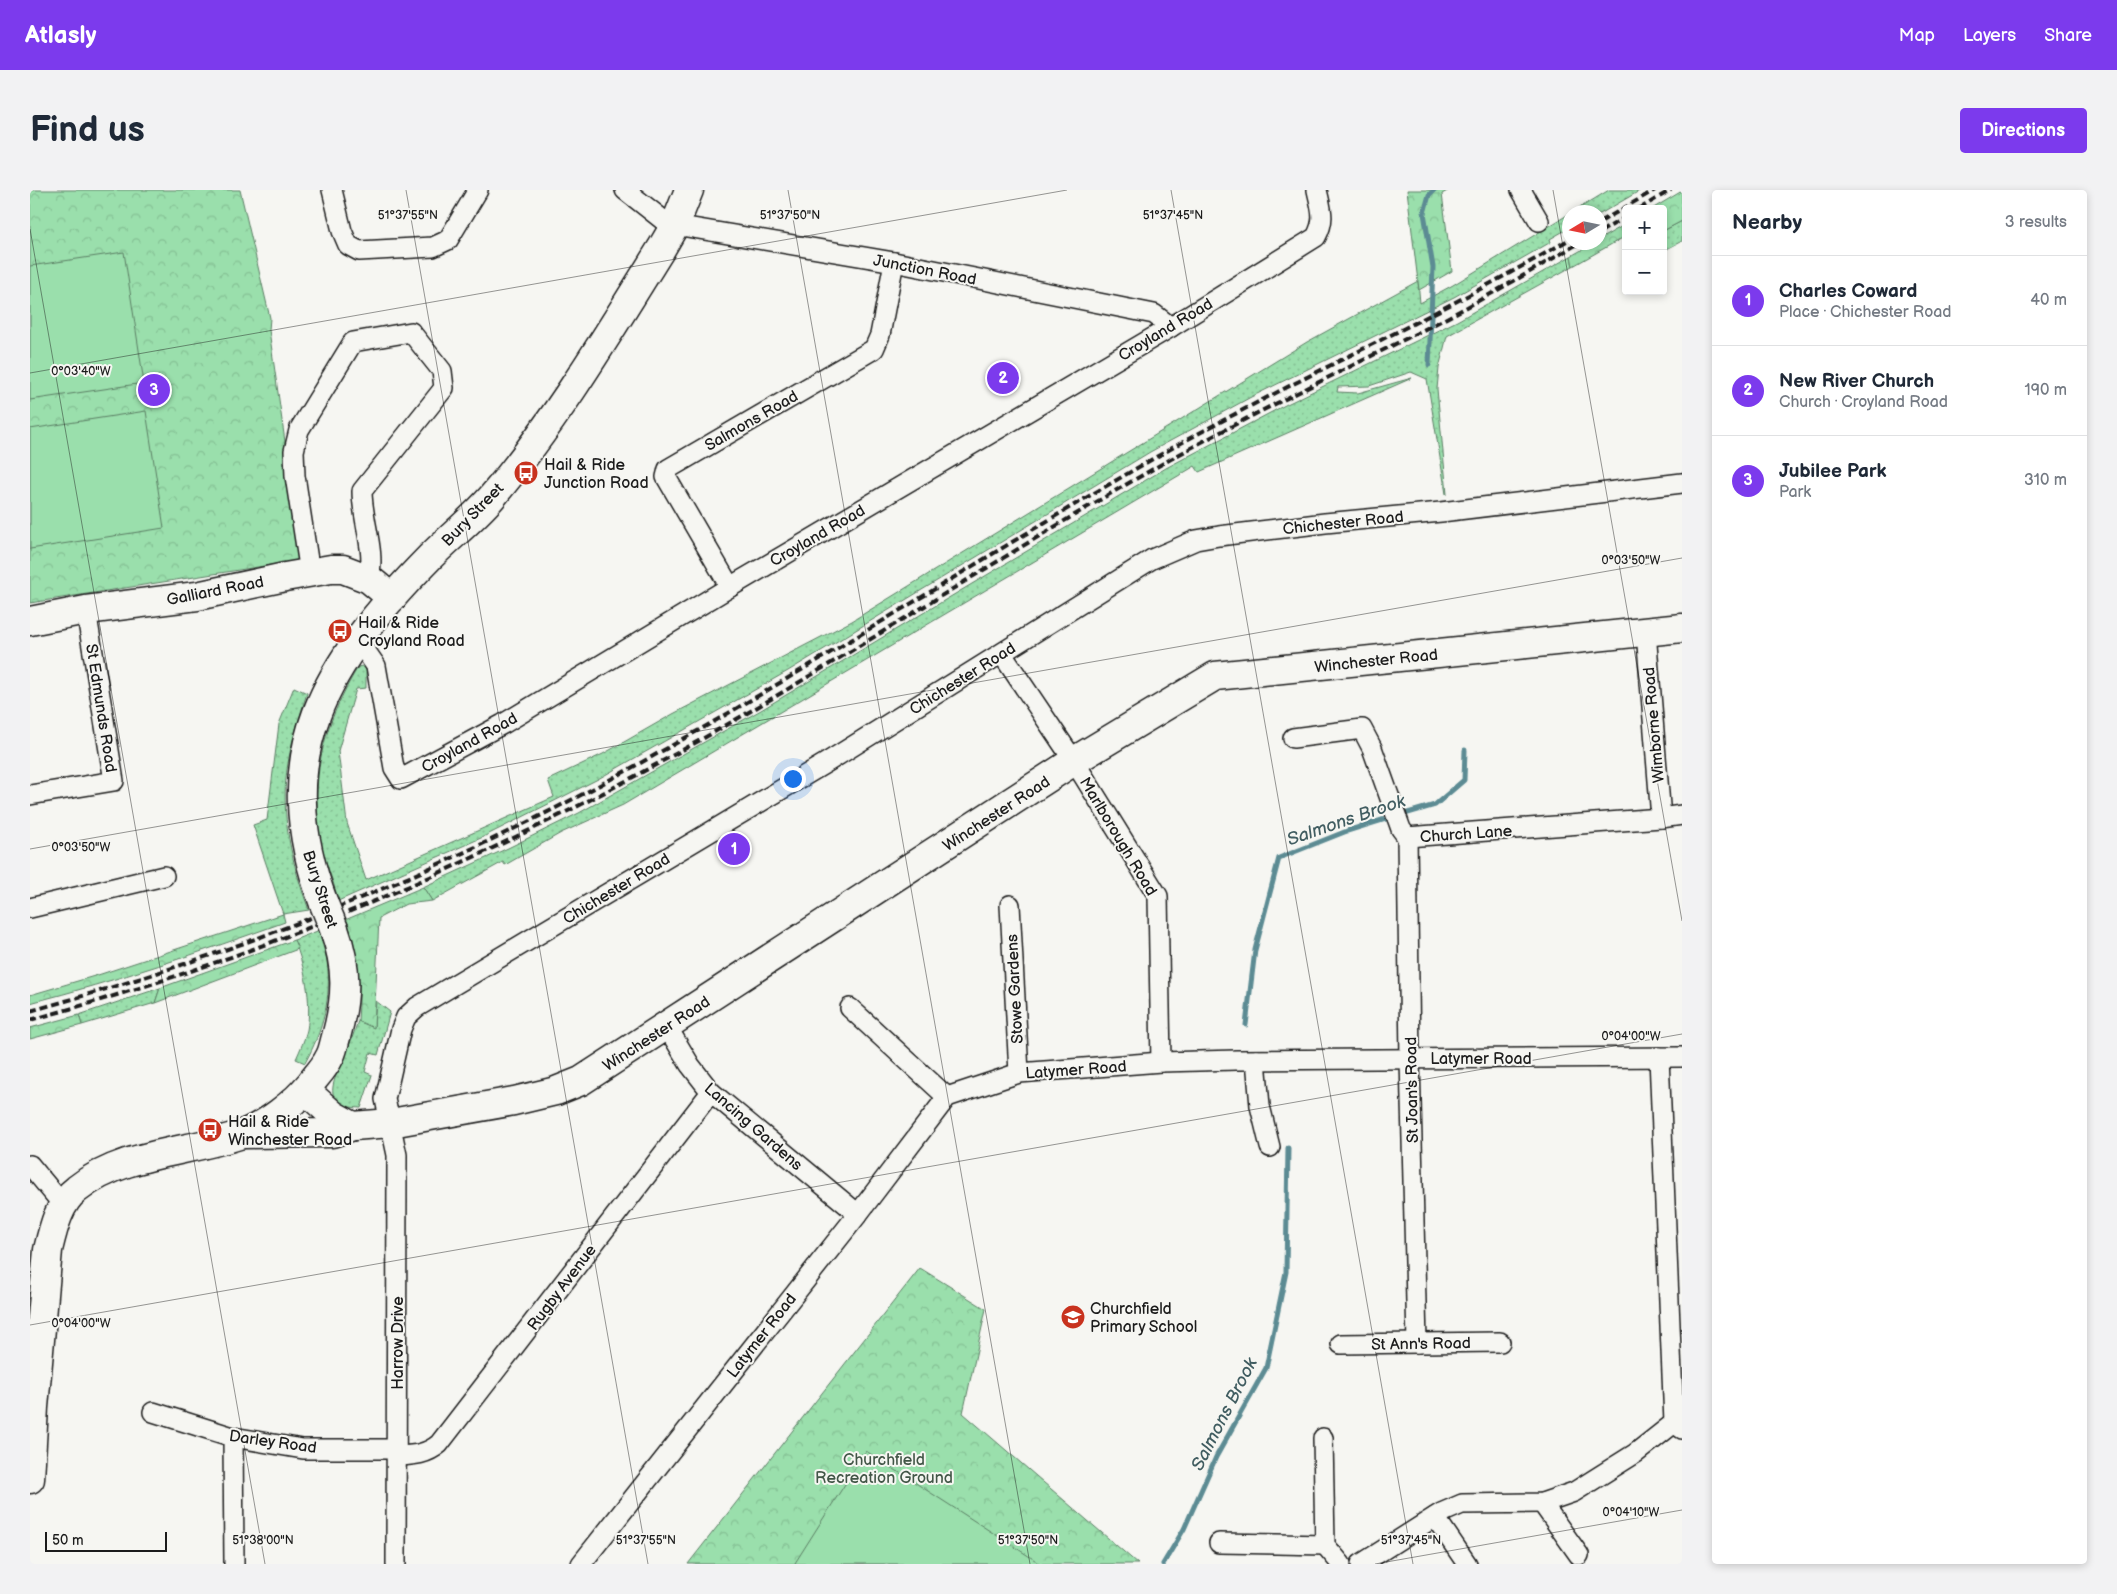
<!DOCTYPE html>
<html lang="en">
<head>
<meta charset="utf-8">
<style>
  :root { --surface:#fff; --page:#f2f2f3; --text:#1f2937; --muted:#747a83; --line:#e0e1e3; --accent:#7c3aed }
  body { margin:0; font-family:"Balsamiq Sans",sans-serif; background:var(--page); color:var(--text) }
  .controls { position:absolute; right:15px; top:15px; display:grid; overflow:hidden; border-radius:5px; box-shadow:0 2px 8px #0003 }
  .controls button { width:45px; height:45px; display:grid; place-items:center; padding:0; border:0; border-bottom:1px solid var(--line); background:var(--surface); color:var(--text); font:25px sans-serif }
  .compass { position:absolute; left:1532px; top:15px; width:45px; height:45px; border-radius:50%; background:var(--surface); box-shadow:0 2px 8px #0003; rotate:260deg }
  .scale { position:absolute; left:15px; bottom:12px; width:122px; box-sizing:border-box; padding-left:5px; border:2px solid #1c1c1c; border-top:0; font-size:14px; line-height:18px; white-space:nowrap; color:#1c1c1c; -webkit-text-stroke:4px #f6f6f2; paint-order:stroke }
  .you { position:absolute; left:762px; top:588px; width:18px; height:18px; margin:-12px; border:4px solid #fff; border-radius:50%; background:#1a73e8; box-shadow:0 0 0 8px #1a73e833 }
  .badge { display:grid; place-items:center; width:32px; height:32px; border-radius:50%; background:var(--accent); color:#fff; font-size:16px; font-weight:700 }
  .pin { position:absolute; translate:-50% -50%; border:2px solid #fff; box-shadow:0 1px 5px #0006 }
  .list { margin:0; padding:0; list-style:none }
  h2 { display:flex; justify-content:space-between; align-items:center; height:65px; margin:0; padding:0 20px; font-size:21px }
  h2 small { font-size:16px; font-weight:400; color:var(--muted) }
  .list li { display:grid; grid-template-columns:32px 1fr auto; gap:15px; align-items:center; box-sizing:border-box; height:90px; padding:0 20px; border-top:1px solid var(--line) }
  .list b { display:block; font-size:19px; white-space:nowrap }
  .list p { margin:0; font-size:16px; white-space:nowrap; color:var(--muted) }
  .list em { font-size:16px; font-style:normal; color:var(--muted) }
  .map { position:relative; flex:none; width:1652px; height:1374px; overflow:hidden; border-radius:5px }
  header { display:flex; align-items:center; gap:30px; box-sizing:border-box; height:70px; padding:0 25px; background:var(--accent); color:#fff }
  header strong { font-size:24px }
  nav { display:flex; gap:28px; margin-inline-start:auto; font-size:18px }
  .intro { display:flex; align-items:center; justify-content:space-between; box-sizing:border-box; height:120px; padding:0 30px }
  h1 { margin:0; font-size:35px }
  .button { padding:12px 22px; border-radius:5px; background:var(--accent); color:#fff; font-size:18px; font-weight:700 }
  main { display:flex; gap:30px; padding:0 30px }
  aside { flex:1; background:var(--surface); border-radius:5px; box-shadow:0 2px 8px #0003 }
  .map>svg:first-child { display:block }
  .grass { fill:url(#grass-dots); stroke:#5b7e64 }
  .forest { fill:url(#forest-crowns); stroke:#5b7e64 }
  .pitch { fill:#9adfac; stroke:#5b7e64 }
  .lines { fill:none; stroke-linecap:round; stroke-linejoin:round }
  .stream { stroke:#5b8b93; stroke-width:5 }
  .street-casing { stroke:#1c1c1c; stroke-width:22 }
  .secondary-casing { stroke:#1c1c1c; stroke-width:31 }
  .street { stroke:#f6f6f2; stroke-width:19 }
  .secondary { stroke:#f6f6f2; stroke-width:28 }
  .rail { stroke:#1c1c1c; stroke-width:4; stroke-dasharray:8 4; stroke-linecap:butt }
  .secondary-bridge-casing { stroke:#1c1c1c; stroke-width:31; stroke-linecap:butt }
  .secondary-bridge { stroke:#f6f6f2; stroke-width:28 }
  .ticks { fill:none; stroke:#1c1c1c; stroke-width:1; stroke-opacity:0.45 }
  .labels { text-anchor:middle; stroke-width:4; stroke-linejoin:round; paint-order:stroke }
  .street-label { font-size:16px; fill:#1c1c1c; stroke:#f6f6f2 }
  .poi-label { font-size:16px; fill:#1c1c1c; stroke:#f6f6f2; text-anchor:start }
  .park-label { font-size:16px; fill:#425647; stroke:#f6f6f2 }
  .water-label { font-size:18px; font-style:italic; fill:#415d61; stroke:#f6f6f2 }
  .ticks-label { font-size:12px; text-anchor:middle; fill:#1c1c1c; stroke:#f6f6f2; stroke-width:4; stroke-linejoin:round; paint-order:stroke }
</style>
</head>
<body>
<header>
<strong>Atlasly</strong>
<nav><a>Map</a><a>Layers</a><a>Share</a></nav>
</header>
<div class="intro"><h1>Find us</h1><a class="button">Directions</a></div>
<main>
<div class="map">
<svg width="1652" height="1374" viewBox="0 0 1652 1374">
  <defs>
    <pattern id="grass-dots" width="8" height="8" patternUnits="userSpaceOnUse" patternTransform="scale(1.25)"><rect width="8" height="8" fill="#9adfac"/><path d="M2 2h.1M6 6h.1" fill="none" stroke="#84bf93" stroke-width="1.8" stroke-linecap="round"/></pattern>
    <pattern id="forest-crowns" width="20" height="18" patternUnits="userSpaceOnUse" patternTransform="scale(1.25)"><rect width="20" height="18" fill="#9adfac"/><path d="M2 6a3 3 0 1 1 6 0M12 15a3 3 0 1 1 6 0" fill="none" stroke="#84bf93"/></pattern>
  </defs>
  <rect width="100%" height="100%" fill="#f6f6f2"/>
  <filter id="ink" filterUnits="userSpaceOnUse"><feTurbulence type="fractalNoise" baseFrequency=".02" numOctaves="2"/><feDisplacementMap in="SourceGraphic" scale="10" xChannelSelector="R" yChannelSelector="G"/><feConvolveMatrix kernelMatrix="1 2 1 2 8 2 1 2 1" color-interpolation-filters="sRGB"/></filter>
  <g filter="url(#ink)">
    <g class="grass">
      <path d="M1579 0H1611L1570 24 1543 22Z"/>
      <path d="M1539 24V38L1520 49 1521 52 1424 107 1221 207 1120 262 758 481 568 589 451 648 308 711C304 689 292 668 289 645 281 580 295 532 328 477L332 476 336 478V498L326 499 308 561 317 633 336 690 524 607 518 590 573 564 643 524 822 431 1277 152 1388 91 1390 113 1423 95Z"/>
      <path d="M1652 31V51L1633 61V41Z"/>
      <path d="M1541 66 1543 76 1417 146 1409 178 1407 199 1417 304H1416L1397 189 1381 182 1339 196 1308 197 1307 202 1328 203 1382 188 1169 282 1165 276 593 615 531 643 475 675 473 672 402 711 393 697 478 658 549 623 731 520 1136 278 1257 214 1427 131Z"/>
      <path d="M264 497 277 503C270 526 262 549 258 573 249 623 262 674 279 720L253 724 223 635 237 630 249 534Z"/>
      <path d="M290 740C290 750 295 760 297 771 302 808 293 840 275 873L266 869C270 860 275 849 277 840 282 810 275 778 264 750Z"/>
      <path d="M130 798 125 813 52 835 49 825Z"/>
      <path d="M346 811 360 822 348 865 340 863 335 882 342 885 331 918C289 917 303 891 315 865 320 854 324 843 328 831L344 837Z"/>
    </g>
    <g class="forest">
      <path d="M0 0H210L240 128 239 140 272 370 0 413Z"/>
      <path d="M1377 0H1419L1412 4 1422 81 1389 100Z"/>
      <path d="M1652 1V31L1633 41V19H1622Z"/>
      <path d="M1596 34V46L1543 76 1541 66 1564 53 1570 52V49Z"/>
      <path d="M393 697 402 711 376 714 349 728 344 838 328 831C331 795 328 768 318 733L315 730Z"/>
      <path d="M253 724 255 732C172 762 86 791 0 813V805L68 785Z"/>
      <path d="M264 750 268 759 125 813 130 798Z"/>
      <path d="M49 825 52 835 0 849V838Z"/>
      <path d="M890 1078 956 1119 933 1223 1108 1374H658Z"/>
    </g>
    <g class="pitch">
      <path d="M94 62 114 193 0 210V76Z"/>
      <path d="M116 221 134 338 0 359V239Z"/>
      <path d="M836 1261 1011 1374H766L765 1373Z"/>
    </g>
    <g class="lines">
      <g class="stream">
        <path d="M1399 175 1403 77 1394 23 1399 5 1404 0"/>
        <path d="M1371 625 1405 615 1434 590 1435 560"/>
        <path d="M1216 835 1225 760 1249 668 1317 641 1362 627"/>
        <path d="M1133 1374 1154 1339 1186 1267 1236 1178 1256 1082 1258 958"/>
      </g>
      <defs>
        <g id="street">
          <path d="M302 0 312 41 318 55 329 61 403 57 418 50 448 0"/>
          <path d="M595 0 633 30 645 35 864 72 1124 124 1141 137"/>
          <path d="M1491 0 1509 31"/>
          <path d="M280 383 265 286 264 261 269 240 323 152 381 142 412 181 414 198 332 301C332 330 346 361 339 389"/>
          <path d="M700 397 636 287 638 279 844 159 850 145 864 72"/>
          <path d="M1616 442 1631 628"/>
          <path d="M328 450 346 476 364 578 371 589 473 534 700 397 1141 137 1286 47C1296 29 1291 19 1287 0"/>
          <path d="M972 464 1044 571 1128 706 1131 872"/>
          <path d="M1263 548 1332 539 1342 558 1371 639 1377 647 1631 628 1652 625"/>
          <path d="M0 605 84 591 56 420"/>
          <path d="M1377 647 1380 869 1387 1153"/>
          <path d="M980 715 989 883"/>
          <path d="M0 718 134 686"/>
          <path d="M820 818 917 907"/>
          <path d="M636 835 660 875 681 902 828 1024"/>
          <path d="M1629 867 1644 1233 1652 1239"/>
          <path d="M1226 870 1230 916 1240 957"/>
          <path d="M0 975 34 1016"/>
          <path d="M1311 1154 1470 1152"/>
          <path d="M123 1222 203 1247 273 1259H366"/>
          <path d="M203 1247 204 1374"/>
          <path d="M1293 1248 1295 1355 1311 1374"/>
          <path d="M366 1266C383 1265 396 1265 409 1254L681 902"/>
          <path d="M1512 1313 1549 1365"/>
          <path d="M1405 1327 1437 1374"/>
          <path d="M1189 1353 1295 1355"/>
          <path d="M366 1374 367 965 355 909 371 839 376 827 387 817 799 571 1122 369 1166 350 1189 346 1295 333 1411 322 1652 293"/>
          <path d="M551 1374 828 1024 917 907 989 883 1131 872 1207 870 1652 867"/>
          <path d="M1331 1374 1411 1323 1432 1314 1512 1313 1544 1302 1606 1263 1644 1233"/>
        </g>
        <g id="secondary">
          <path d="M0 431 56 420 167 406 255 387 301 379H313L339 389 362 408"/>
          <path d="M294 714C237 564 296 473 400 367 420 347 443 329 462 307 526 231 578 144 631 59L645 35 659 0"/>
          <path d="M275 900 303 925 323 936"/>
          <path d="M214 944 302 943 323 936 361 933 484 911 526 901 551 891 1044 571 1185 486 1652 438"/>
          <path d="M0 1289 4 1217 18 1060C23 1039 29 1012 47 999 93 962 158 963 212 944 235 936 266 912 281 893 287 885 295 877 299 868 303 862 304 853 306 847 317 807 318 778 304 739"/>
        </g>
      </defs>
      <use href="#street" class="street-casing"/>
      <use href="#secondary" class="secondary-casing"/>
      <use href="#street" class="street"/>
      <use href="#secondary" class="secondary"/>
      <g class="rail">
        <path d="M1609 19 1641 0"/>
        <path d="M1570 32 1625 0"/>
        <path d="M1570 42 1596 27"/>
        <path d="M0 821C190 769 374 697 549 606 738 507 917 388 1102 281 1245 197 1397 133 1540 49"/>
        <path d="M0 830C205 775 404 693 592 593 769 499 937 386 1111 286 1202 233 1297 189 1391 141 1445 114 1498 83 1551 52"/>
      </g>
      <defs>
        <path id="secondary-bridge" d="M294 714 304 739"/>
      </defs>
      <use href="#secondary-bridge" class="secondary-bridge-casing"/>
      <use href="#secondary-bridge" class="secondary-bridge"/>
    </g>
  </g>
  <path class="ticks" d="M376 0 618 1374M758 0 1000 1374M1141 0 1383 1374M1523 0 1652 731M0 39 235 1374M0 183 1037 0M0 659 1652 368M0 1135 1652 844M1345 1374 1652 1320"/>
  <defs>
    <symbol id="bus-disc" viewBox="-11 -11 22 22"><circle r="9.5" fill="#c8321e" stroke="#f6f6f2"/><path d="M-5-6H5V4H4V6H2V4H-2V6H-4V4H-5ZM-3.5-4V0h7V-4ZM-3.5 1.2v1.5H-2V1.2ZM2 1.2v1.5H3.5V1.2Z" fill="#fff"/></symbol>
    <symbol id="school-disc" viewBox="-11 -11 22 22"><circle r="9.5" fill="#c8321e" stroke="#f6f6f2"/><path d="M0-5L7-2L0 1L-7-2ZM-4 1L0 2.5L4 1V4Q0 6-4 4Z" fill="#fff"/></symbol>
  </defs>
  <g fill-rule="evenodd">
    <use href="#bus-disc" x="482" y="269" width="28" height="28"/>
    <use href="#bus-disc" x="296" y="427" width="28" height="28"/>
    <use href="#bus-disc" x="166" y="926" width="28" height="28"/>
    <use href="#school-disc" x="1029" y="1113" width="28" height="28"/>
  </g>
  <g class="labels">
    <g class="street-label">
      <text transform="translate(895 79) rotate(11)" y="6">Junction Road</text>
      <text transform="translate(1135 139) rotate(-31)" y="6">Croyland Road</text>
      <text transform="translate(721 230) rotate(-30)" y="6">Salmons Road</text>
      <text transform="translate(442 324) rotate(-46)" y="6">Bury Street</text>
      <text transform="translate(1313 332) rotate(-6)" y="6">Chichester Road</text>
      <text transform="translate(787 345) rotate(-30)" y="6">Croyland Road</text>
      <text transform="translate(185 400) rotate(-11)" y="6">Galliard Road</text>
      <text transform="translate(1346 470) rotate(-6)" y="6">Winchester Road</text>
      <text transform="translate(932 488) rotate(-32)" y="6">Chichester Road</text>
      <text transform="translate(72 518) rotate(81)" y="6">St Edmunds Road</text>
      <text transform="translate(1623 535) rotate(-95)" y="6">Wimborne Road</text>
      <text transform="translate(439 552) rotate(-29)" y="6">Croyland Road</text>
      <text transform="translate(966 623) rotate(-33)" y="6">Winchester Road</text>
      <text transform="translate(1436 643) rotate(-4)" y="6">Church Lane</text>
      <text transform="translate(1089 646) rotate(59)" y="6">Marlborough Road</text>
      <text transform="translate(586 698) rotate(-31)" y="6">Chichester Road</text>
      <text transform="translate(291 699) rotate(72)" y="6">Bury Street</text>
      <text transform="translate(984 799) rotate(-93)" y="6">Stowe Gardens</text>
      <text transform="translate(626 843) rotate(-33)" y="6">Winchester Road</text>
      <text x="1451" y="874">Latymer Road</text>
      <text transform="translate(1046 879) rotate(-4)" y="6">Latymer Road</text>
      <text transform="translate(1381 900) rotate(-91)" y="6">St Joan's Road</text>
      <text transform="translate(724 936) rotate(41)" y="6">Lancing Gardens</text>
      <text transform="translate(531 1097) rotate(-53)" y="6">Rugby Avenue</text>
      <text transform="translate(731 1145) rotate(-52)" y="6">Latymer Road</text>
      <text transform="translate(367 1153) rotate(-90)" y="6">Harrow Drive</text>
      <text transform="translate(1391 1153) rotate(-1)" y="6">St Ann's Road</text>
      <text transform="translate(243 1251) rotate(8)" y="6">Darley Road</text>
    </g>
    <g class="poi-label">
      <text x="514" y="280">Hail &amp; Ride<tspan x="514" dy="18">Junction Road</tspan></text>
      <text x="328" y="438">Hail &amp; Ride<tspan x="328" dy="18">Croyland Road</tspan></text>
      <text x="198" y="937">Hail &amp; Ride<tspan x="198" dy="18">Winchester Road</tspan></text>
      <text x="1060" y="1124">Churchfield<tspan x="1060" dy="18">Primary School</tspan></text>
    </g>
    <g class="park-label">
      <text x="854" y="1275">Churchfield<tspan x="854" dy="18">Recreation Ground</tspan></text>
    </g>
    <g class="water-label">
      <text transform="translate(1316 630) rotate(-19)" y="6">Salmons Brook</text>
      <text transform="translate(1194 1224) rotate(-63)" y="6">Salmons Brook</text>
    </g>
  </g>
  <g class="ticks-label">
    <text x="378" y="29">51°37'55"N</text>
    <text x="760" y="29">51°37'50"N</text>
    <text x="1143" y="29">51°37'45"N</text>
    <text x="51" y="185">0°03'40"W</text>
    <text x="1601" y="374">0°03'50"W</text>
    <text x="51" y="661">0°03'50"W</text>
    <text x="1601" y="850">0°04'00"W</text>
    <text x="51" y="1137">0°04'00"W</text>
    <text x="1601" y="1326">0°04'10"W</text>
    <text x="233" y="1354">51°38'00"N</text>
    <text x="616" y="1354">51°37'55"N</text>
    <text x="998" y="1354">51°37'50"N</text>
    <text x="1381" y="1354">51°37'45"N</text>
  </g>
</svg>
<div class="controls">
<button>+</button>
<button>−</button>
</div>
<svg class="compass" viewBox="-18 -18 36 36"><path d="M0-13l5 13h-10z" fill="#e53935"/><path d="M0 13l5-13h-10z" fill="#747a83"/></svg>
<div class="scale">50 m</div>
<div class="you"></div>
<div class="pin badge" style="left:704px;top:659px">1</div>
<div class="pin badge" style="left:973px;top:188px">2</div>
<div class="pin badge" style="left:124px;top:200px">3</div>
</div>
<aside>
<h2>Nearby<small>3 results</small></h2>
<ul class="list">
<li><span class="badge">1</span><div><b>Charles Coward</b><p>Place · Chichester Road</p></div><em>40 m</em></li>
<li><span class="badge">2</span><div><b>New River Church</b><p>Church · Croyland Road</p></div><em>190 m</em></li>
<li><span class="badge">3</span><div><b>Jubilee Park</b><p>Park</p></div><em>310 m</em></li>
</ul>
</aside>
</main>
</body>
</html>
